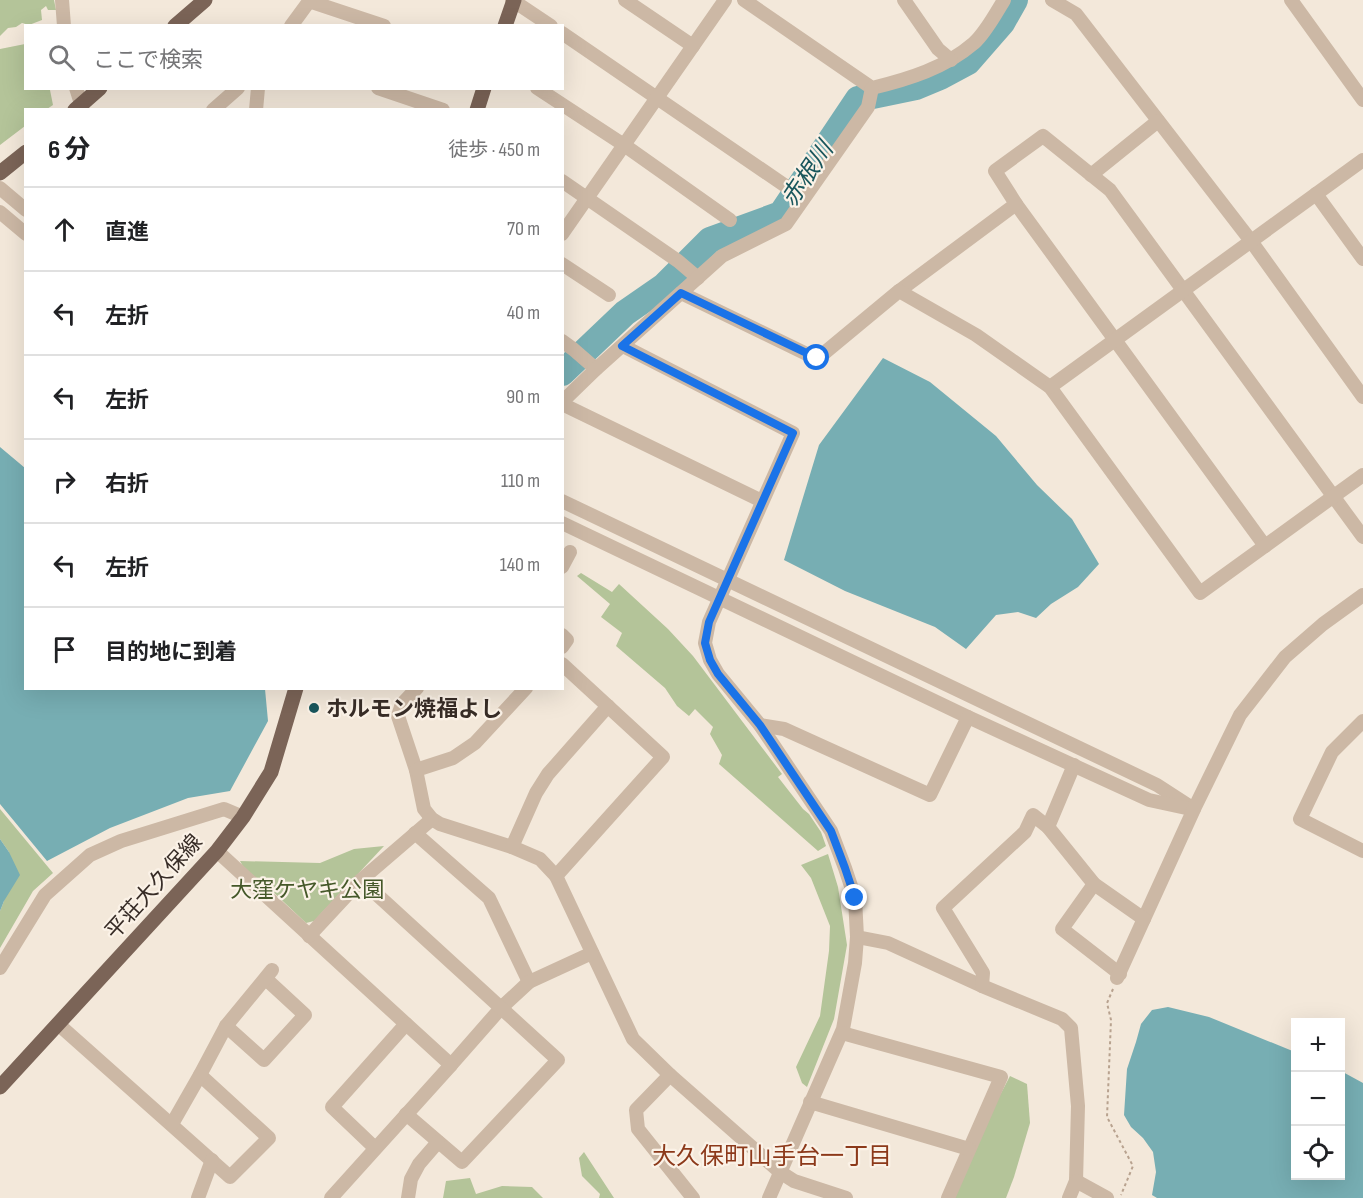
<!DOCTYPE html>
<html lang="ja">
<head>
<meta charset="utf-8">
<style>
  :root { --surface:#fff; --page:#f6f6f6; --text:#202124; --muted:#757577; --line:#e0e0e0 }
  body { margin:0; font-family:"Sofia Sans Condensed","Noto Sans JP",sans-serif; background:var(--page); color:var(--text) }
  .controls { position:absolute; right:18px; bottom:18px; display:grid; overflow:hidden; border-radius:0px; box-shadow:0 6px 24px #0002 }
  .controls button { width:54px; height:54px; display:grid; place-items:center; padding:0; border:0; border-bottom:2px solid var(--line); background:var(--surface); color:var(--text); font:30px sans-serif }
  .stop { position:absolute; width:18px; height:18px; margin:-14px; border:4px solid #1a73e8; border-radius:50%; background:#fff }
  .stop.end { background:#1a73e8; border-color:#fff; box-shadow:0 2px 6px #0008 }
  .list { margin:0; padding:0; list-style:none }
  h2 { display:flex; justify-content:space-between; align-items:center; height:78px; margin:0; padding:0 24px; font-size:26px }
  h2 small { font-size:20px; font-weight:400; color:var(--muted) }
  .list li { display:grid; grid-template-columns:39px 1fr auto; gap:18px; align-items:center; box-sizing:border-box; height:84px; padding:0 24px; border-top:2px solid var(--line) }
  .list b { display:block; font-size:22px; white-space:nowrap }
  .list em { font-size:20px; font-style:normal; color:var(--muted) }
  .icon { flex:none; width:33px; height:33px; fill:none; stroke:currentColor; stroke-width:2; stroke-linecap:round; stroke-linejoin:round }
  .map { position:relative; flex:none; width:1363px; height:1198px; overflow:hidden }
  .search { position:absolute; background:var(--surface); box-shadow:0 6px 24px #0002; left:24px; top:24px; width:540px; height:66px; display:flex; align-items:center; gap:15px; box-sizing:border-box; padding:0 21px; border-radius:0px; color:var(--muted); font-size:22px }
  .panel { position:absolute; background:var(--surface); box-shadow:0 6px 24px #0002; left:24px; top:108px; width:540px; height:582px; border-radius:0px }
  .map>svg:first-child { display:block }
  .green { fill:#b4c499 }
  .water { fill:#77aeb3 }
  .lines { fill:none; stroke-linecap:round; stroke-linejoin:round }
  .river { stroke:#77aeb3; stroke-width:26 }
  .path { stroke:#b8a28f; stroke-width:2; stroke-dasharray:3 3; stroke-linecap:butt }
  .minor { stroke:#ccb8a5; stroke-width:14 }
  .major { stroke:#7b6457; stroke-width:15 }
  .route { stroke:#1a73e8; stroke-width:8 }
  .poi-dot { fill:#19565c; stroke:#fbf2e7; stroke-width:2 }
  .labels { text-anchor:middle; stroke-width:4.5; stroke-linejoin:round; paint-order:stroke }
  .poi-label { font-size:22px; font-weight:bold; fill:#382d27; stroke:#fbf2e7; text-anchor:start }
  .street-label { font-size:22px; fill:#382d27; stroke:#fbf2e7 }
  .park-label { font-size:22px; fill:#455829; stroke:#fbf2e7 }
  .water-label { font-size:24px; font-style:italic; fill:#19565c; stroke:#fbf2e7 }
  .neighbourhood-label { font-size:24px; fill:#8c391a; stroke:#fbf2e7 }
</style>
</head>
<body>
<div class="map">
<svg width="1363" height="1198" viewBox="0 0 1363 1198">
  <rect width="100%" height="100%" fill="#f3e8da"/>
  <g class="green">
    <path d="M0 0H54L56 10H48L46 6 41 10 42 20 29 25 22 23 16 27 8 28 0 36Z"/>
    <path d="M25 44 26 88 52 89 50 90 53 105 47 109 26 110 25 126 0 145V49Z"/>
    <path d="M581 573 612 592 619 584 668 629 693 656 782 774 778 777 803 809 809 814 821 832 826 846 818 851 719 764 722 755 710 734 713 727 695 709 689 716 677 706 665 688 616 646 622 633 601 617 610 604 577 576Z"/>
    <path d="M0 809 53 873 33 891 0 948V911L4 901 9 852 0 839Z"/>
    <path d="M384 846 314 921 306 923 270 889 244 868 240 861 320 863 354 849Z"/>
    <path d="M828 854 838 887 847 945 834 1019 807 1087 802 1083 796 1067 820 1016 829 951 830 926 811 878 801 865Z"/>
    <path d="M1010 1076 1027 1084 1030 1123 1014 1177 1006 1198H953L976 1141Z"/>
    <path d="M584 1152 614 1198H599L600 1194 582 1176 579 1158Z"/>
    <path d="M470 1178 476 1194 502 1186 532 1187 543 1198H443L446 1181Z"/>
  </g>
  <g class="water">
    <path d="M883 358 930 382 996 436 1037 485 1072 519 1099 564 1078 587 1051 604 1036 618 1018 612 996 615 966 649 935 627 845 591 784 560 819 445Z"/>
    <path d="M0 447 25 468 26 688 265 689 268 721 230 791 188 798 110 828 47 861 0 804Z"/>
    <path d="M0 839 9 852 20 875 4 901 0 911Z"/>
    <path d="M1168 1007 1209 1017 1295 1052 1296 1176H1340L1341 1071 1363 1083V1198H1157L1152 1195 1156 1172 1153 1152 1143 1138 1131 1127 1124 1115 1127 1069 1136 1042 1141 1024 1152 1010Z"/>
  </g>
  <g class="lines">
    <path class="river" d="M562 373 625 313 664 286 710 240 781 214 858 99 916 87 940 77 968 62 1002 23 1015 0"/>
    <path class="path" d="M1113 989 1107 1003 1111 1020 1107 1117 1133 1166 1121 1195"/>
    <g class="minor">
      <path d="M62 0 64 26"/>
      <path d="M512 0 551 26"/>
      <path d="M625 0 693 46"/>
      <path d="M744 0 872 88C909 79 945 68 974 43 986 32 996 13 1004 0"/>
      <path d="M904 0 938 49 951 60"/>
      <path d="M1052 0 1076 14 1251 241 1363 397"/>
      <path d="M1291 0 1363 100"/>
      <path d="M309 1 384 26"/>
      <path d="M291 26 310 0"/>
      <path d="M562 33 790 189"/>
      <path d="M76 88 83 110"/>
      <path d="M378 88 443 110"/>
      <path d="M537 88 624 145 730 220"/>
      <path d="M213 110 238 88"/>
      <path d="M256 110 258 88"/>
      <path d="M1091 175 1158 121"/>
      <path d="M562 181 678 261 698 278"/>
      <path d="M0 188 26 210"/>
      <path d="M1316 194 1363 259"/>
      <path d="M1016 204 1265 546"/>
      <path d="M0 212 26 234"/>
      <path d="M562 234 725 0"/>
      <path d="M562 264 609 295"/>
      <path d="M899 291 1016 204 995 171 1043 136 1110 190 1363 537"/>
      <path d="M681 293 817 359 899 291 976 335 1050 387 1200 593 1363 475"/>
      <path d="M562 341 573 349 596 369"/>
      <path d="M623 346 793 433 709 622 705 643 710 660 718 674 760 725 831 831 845 868 855 898 857 937 855 963 843 1029 769 1198"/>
      <path d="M1050 387 1363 160"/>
      <path d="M562 402 596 369 722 256 786 224 868 107 872 88"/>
      <path d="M562 404 762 501"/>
      <path d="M562 501 1157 785 1194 809"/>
      <path d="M562 523 968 717 1149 800 1186 808"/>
      <path d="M562 567 570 552"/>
      <path d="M562 635 567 640 562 647"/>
      <path d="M417 688 402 704 398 716 416 770 424 809 432 819 440 824 512 847 540 859 556 876 633 1039 670 1075 780 1172 794 1181 846 1198"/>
      <path d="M1363 721 1332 752 1300 819 1363 851"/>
      <path d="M760 725 784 729 930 795 968 717"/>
      <path d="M416 770 453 758 475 743 526 688"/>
      <path d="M1048 827 1074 765"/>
      <path d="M415 833 489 898 529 982"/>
      <path d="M512 847 536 793 548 774 608 706"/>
      <path d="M217 851 451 1065 501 1008 529 982 592 953"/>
      <path d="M556 876 663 757 562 664"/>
      <path d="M361 880 558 1060 462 1162 406 1114"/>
      <path d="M1094 884 1062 929 1120 974"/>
      <path d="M309 936 361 880 432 819"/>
      <path d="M857 937 888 943 982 986 1062 1019 1071 1028 1078 1106 1076 1181 1069 1198"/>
      <path d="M0 968 45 895 90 855 121 841 224 809 243 817"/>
      <path d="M1117 978 1194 809 1240 715 1285 657 1323 624 1363 595"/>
      <path d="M982 986 983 973 943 908 1025 832 1033 815 1048 827 1094 884 1144 919"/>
      <path d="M58 1024 230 1177 269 1138 200 1075"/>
      <path d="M226 1026 264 1060 305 1015 266 979"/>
      <path d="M842 1033 1001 1077 948 1198"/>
      <path d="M670 1075 636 1110 638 1129 693 1198"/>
      <path d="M810 1102 969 1149"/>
      <path d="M172 1124 200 1075 226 1026 272 970"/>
      <path d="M375 1148 332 1107 406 1024"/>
      <path d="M1076 1181 1107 1198"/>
      <path d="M198 1198 212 1160"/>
      <path d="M331 1198 451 1065"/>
      <path d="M408 1198 411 1179 419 1164 438 1142"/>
    </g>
    <g class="major">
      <path d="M175 26 205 0"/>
      <path d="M505 26 514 0"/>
      <path d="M75 110 100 88"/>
      <path d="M477 110 484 88"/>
      <path d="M0 173 26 152"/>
      <path d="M0 1087 217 851 243 817 271 772 296 688"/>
    </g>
  </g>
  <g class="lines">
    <path class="route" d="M817 358 681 293 622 346 793 433 709 622 705 643 710 660 718 674 760 725 831 831 845 868 855 898"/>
  </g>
  <circle class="poi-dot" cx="314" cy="708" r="6"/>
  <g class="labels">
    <g class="poi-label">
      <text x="326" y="716">ホルモン焼福よし</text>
    </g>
    <g class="street-label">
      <text transform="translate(153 886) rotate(-48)" y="8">平荘大久保線</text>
    </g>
    <g class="park-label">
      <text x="307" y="897">大窪ケヤキ公園</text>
    </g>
    <g class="water-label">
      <text transform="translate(807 174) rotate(-56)" y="8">赤根川</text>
    </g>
    <g class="neighbourhood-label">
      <text x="772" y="1164">大久保町山手台一丁目</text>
    </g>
  </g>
</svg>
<div class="controls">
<button>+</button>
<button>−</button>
<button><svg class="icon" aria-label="locate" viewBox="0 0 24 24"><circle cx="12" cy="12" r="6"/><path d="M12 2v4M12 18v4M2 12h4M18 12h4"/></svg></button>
</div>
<div class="stop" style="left:817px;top:358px"></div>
<div class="stop end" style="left:855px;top:898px"></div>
<div class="search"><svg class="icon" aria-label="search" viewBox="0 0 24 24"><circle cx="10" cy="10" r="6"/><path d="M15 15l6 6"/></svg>ここで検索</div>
<section class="panel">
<h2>6 分<small>徒歩 · 450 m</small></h2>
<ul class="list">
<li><svg class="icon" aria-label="ahead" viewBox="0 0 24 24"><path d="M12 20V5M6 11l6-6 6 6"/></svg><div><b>直進</b></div><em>70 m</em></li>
<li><svg class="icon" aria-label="left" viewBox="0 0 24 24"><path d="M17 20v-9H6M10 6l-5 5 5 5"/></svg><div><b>左折</b></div><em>40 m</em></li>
<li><svg class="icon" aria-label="left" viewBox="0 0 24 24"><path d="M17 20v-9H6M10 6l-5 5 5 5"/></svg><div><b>左折</b></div><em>90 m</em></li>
<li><svg class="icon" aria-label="right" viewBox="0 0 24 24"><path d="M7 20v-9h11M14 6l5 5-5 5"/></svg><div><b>右折</b></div><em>110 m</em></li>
<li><svg class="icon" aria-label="left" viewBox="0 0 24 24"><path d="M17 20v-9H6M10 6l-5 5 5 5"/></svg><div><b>左折</b></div><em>140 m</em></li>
<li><svg class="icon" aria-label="arrive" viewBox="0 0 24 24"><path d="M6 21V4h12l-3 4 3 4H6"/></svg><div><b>目的地に到着</b></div></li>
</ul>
</section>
</div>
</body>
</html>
